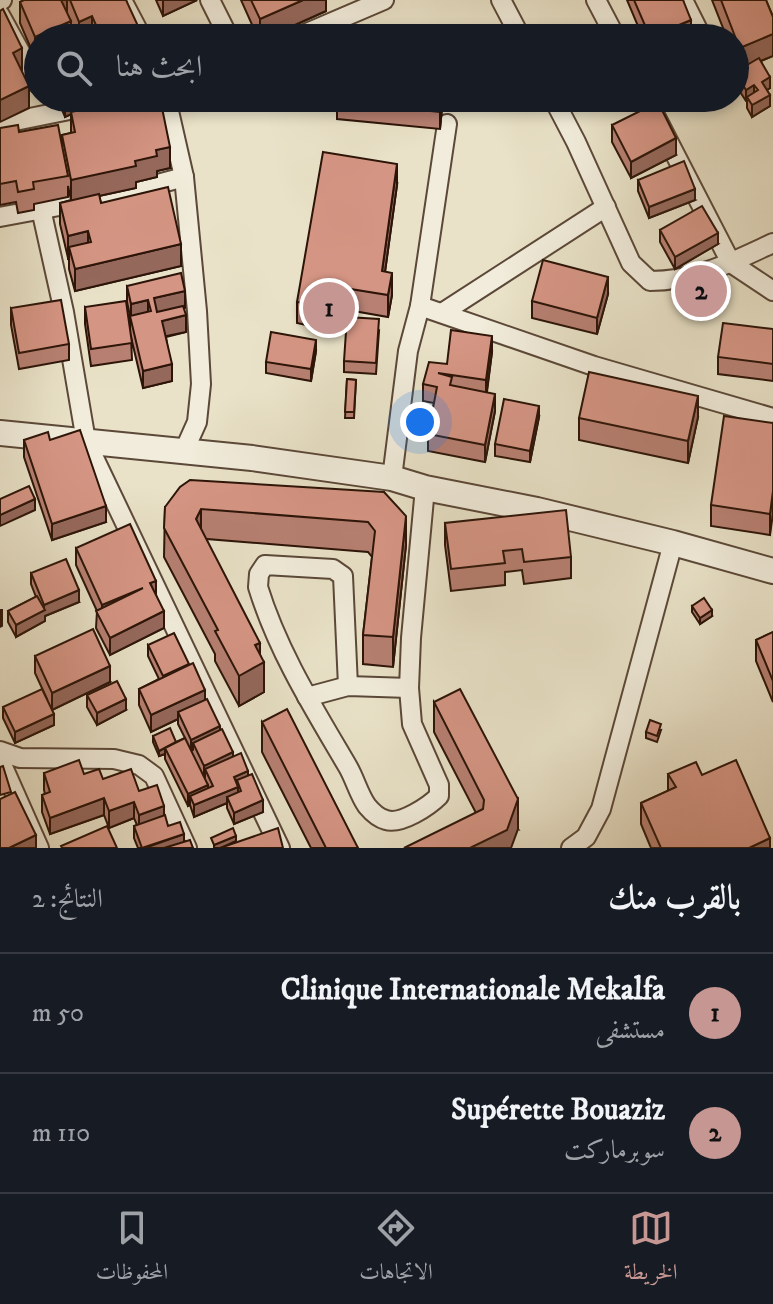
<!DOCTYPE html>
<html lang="ar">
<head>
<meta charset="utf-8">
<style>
  :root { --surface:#171b24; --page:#20242c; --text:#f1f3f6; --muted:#9ea1a6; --line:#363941; --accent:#c59692 }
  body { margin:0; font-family:"IM FELL DW Pica",Amiri,serif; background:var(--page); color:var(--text); direction:rtl }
  .you { position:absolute; left:420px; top:422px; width:28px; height:28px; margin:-20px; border:6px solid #fff; border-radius:50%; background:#1a73e8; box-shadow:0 0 0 12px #1a73e833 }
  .badge { display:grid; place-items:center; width:52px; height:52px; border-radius:50%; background:var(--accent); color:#111; font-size:26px; font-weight:700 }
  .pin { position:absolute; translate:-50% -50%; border:4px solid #fff; box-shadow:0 2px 8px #0006 }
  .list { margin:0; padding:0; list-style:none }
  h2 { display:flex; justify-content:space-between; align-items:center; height:104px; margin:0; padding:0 32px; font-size:34px }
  h2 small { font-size:26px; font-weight:400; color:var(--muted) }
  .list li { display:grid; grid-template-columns:52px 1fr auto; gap:24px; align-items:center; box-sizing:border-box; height:120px; padding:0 32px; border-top:2px solid var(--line) }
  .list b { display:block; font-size:30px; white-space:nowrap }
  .list p { margin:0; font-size:26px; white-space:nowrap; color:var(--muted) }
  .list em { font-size:26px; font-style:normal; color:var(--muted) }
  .icon { flex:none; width:44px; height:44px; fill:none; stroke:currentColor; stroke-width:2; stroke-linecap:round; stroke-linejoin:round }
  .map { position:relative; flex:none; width:773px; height:848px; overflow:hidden; direction:ltr }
  .search { position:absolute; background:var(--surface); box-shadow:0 4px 12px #0003; left:24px; right:24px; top:24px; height:88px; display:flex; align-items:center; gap:20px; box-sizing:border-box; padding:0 28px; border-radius:44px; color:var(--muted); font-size:30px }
  .sheet { height:344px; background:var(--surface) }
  nav { display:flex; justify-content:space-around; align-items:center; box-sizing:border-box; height:112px; border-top:2px solid var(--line); background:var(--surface); font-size:22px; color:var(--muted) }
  nav a { display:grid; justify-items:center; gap:4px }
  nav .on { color:var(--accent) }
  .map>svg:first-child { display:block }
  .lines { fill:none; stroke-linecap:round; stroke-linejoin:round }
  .minor-casing { stroke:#5b4838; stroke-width:22 }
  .tertiary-casing { stroke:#5b4838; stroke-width:28 }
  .minor { stroke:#f1ecdb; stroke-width:18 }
  .tertiary { stroke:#f1ecdb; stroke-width:24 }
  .wall { fill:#b78072; stroke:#2c1408; stroke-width:2 }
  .shaded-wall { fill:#95685c; stroke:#2c1408; stroke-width:2 }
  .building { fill:#d59584; stroke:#2c1408; stroke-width:2 }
</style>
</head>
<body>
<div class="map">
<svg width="773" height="848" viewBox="0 0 773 848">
  <rect width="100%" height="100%" fill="#e9e2c8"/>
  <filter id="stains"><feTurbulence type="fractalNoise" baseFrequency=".0025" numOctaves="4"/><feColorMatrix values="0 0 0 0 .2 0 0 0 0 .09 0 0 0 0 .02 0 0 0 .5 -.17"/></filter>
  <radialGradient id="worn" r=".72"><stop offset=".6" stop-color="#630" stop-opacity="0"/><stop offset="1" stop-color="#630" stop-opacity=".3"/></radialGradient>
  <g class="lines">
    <defs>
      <g id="minor">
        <path d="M122 0 142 38"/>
        <path d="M210 0 228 36"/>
        <path d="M501 0 521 38"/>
        <path d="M596 0 616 38"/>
        <path d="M683 0 702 38"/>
        <path d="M0 1 2 0"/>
        <path d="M0 15 38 84"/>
        <path d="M295 38 384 0"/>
        <path d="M166 98 184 177 197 311 201 384 197 422 184 451"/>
        <path d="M553 98 576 142 631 263 650 281C696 281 732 262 773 243"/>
        <path d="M646 98 731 263 773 291"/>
        <path d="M0 124 129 98"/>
        <path d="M41 209 64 312 86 441 280 848"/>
        <path d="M0 217 113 196 184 177"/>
        <path d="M420 306 447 124"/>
        <path d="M442 313 606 207"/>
        <path d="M392 478 408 351 420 306 594 366 773 418"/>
        <path d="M348 686 343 576 333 569 265 565 259 574 258 587C278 652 314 709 348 767 355 779 359 795 367 806 372 812 378 818 386 820 401 825 429 806 439 796V785L412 724 409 688"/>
        <path d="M307 697 348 686 409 688 411 638 425 488"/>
        <path d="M0 751 20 758 114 759 139 765 154 776 187 848"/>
        <path d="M0 760 39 848"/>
        <path d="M571 848 586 837 601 809 673 543"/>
      </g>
      <path id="tertiary" d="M0 433 252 458 392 478 425 488 537 510 673 543 773 571"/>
    </defs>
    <use href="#minor" class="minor-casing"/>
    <use href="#tertiary" class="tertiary-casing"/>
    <use href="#minor" class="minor"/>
    <use href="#tertiary" class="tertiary"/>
  </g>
  <g class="wall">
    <path d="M24 0H126L138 38H77L71 24 38 38V57L35 58 20 23V2Z"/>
    <path d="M156 0H197L163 16Z"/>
    <path d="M241 0H326V11L266 38H258Z"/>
    <path d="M627 0H683L691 36 688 38H643Z"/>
    <path d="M712 0H766L773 17V56L761 61 770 88 767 90 770 106 752 117 747 108V101H746L735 84V72L743 68 735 71V38H727Z"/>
    <path d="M57 98H108L82 109 170 168 157 171V177L136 182V188L99 196 101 203 181 266 75 291 69 269V257L68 258 60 224V203L71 200 68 186V197L34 204V210L18 213 16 202 0 205V128L62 143V135L71 133V114L65 117Z"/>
    <path d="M337 98H443L440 129 337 119Z"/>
    <path d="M612 125 676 155 631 178 612 142Z"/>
    <path d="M638 180 695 200 649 218 638 191Z"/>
    <path d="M397 185 385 272 392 295 388 317 319 305 315 327 297 323V302Z"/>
    <path d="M660 230 718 244 675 269 660 242Z"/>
    <path d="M127 286 185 308H184L186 332 166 337 172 381 143 388 131 337 132 360 91 366 85 324V307L130 331V316L127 302Z"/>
    <path d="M608 294 597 334 532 318V301Z"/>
    <path d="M11 308 69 344V360L19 369 11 325Z"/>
    <path d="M773 329V381L718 374V357Z"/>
    <path d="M379 331 376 374 344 372V361Z"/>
    <path d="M316 351 311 381 266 373V362Z"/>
    <path d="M492 352 487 392 495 411 485 462 428 451V434L434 403 423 401V384Z"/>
    <path d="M347 379 356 380 354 418H345Z"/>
    <path d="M539 417 530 462 495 456V444Z"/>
    <path d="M698 417 688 463 579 440V418Z"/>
    <path d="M773 423 770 535 711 526V505Z"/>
    <path d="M24 440H50L106 522 52 540 24 457Z"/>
    <path d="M384 492 406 545 393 667 363 664V635L372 557 368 552 206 539 260 654 264 692 239 706 215 661V654L164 557 165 507Z"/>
    <path d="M445 523 571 557V578L524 584 522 570 505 572V585L451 591 445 545Z"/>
    <path d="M76 548 156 595 164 628 110 655 96 628 97 611 76 565Z"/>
    <path d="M31 573 79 602 45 616V621L16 637 8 622V611L36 597 31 584Z"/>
    <path d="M692 606 712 616 700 624 692 612Z"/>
    <path d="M773 632V702L756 661V640Z"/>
    <path d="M148 645 205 699 233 757 248 775 263 812 234 824 227 808V803L194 817 190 805 188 806 165 759V754L159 756 153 742V736L176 742 185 738 178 724V719L151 732 139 705V689L159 679 148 656Z"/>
    <path d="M35 656 110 682 52 710 54 725 15 743 3 718V707L47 699 35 673Z"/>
    <path d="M87 695 126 710 97 725 87 707Z"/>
    <path d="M434 702 518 829 476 813 434 732Z"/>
    <path d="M262 722 358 848H311L262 752Z"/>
    <path d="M661 730 657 742 646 738V732Z"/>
    <path d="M44 773 84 774 103 779 139 791 164 815 168 826 193 848H138L134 838V826L137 825 134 818 109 828 104 815 50 834 42 812V795L45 794 44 790Z"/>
    <path d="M668 774 702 775 770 848H651L641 824V803L668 791Z"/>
  </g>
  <g class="shaded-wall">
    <path d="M60 0H67V15Z"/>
    <path d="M163 0H197L163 16Z"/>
    <path d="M303 0H326V11L266 38H260V19Z"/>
    <path d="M92 16V37L79 38V22Z"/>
    <path d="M691 20V36L688 38H650Z"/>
    <path d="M71 21V38H38V57L35 58V37Z"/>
    <path d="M138 26V38H110Z"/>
    <path d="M773 34V56L735 71V50Z"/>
    <path d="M22 48V70L13 74V53Z"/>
    <path d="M770 77V88L762 93V82Z"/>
    <path d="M754 85V96L747 97 746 101V90Z"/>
    <path d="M29 86V108L0 122V100Z"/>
    <path d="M770 95V106L752 117V105Z"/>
    <path d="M70 98H108L65 117V100Z"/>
    <path d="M441 98H443L440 129V112Z"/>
    <path d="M676 138V155L631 178V162Z"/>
    <path d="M170 147V168L157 171V177L136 182V188L71 202V180L135 161 156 150Z"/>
    <path d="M397 164V185L382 293V271Z"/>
    <path d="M695 189V200L649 218V207Z"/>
    <path d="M88 231V253L69 247V257L68 258V236Z"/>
    <path d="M718 233V244L675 269V257Z"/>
    <path d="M181 244V266L75 291V269Z"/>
    <path d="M392 273V295L388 317V295Z"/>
    <path d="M608 277V294L597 334V318Z"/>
    <path d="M319 284V305L315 327V305Z"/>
    <path d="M185 291V308L154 315V298Z"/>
    <path d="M148 300V316L131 320V304Z"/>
    <path d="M186 315V332L162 337V321Z"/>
    <path d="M492 336V352L486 396V380Z"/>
    <path d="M316 340V351L311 381V369Z"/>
    <path d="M172 364V381L143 388V371Z"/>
    <path d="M495 394V411L485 462V445Z"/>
    <path d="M698 396V417L688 463V441Z"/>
    <path d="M539 406V417L530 462V451Z"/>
    <path d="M773 491V513L770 535V514Z"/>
    <path d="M35 499V510L0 526V515Z"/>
    <path d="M106 506V522L52 540V524Z"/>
    <path d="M201 509V538L196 519Z"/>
    <path d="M406 516V545L393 667V637Z"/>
    <path d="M156 581V597L150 583Z"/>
    <path d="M143 588 102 621V605Z"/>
    <path d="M79 590V602L45 616V621L16 637V625L44 610V605Z"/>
    <path d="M0 610H2V626L0 627Z"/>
    <path d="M712 610V616L700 624V618Z"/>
    <path d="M164 611V628L110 655V638Z"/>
    <path d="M260 643V664L264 662V692L239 706V676L255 645Z"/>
    <path d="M110 666V682L52 710V693Z"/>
    <path d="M205 690V706L178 712V719L151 732V715Z"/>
    <path d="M126 699V710L97 725V713Z"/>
    <path d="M54 714V725L15 743V732Z"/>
    <path d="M220 726V737L193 743V750L191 751V740Z"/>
    <path d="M165 748V754L159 756V751Z"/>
    <path d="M233 752V764L205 769V777L204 778V766Z"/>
    <path d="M248 771V782L237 780V787L234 777Z"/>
    <path d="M208 785V796H190V805L188 806V794Z"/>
    <path d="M238 787V798L227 797V803L194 817V805Z"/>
    <path d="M104 798V815L50 834V818Z"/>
    <path d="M518 799V829L511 848H470Z"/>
    <path d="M263 800V812L234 824V813Z"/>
    <path d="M134 802V818L109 828V811Z"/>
    <path d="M164 806V823L139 832V815Z"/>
    <path d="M184 834V845L177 848H145Z"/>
    <path d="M36 835V848H9Z"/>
    <path d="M236 836V841L221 848H214V845Z"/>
    <path d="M770 838V848H749Z"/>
  </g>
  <g class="building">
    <path d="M24 0H61L71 21 35 37 20 2Z"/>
    <path d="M70 0H126L138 26 110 38H90L100 34 92 16 79 22Z"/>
    <path d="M251 0H303L260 19Z"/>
    <path d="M634 0H683L691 20 650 37Z"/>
    <path d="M721 0H766L773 17V34L735 50V39H736Z"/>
    <path d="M3 9 22 48 13 53 29 86 0 100V11Z"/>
    <path d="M759 58 770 77 762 82 770 95 752 105 747 97 758 90 754 85 746 90 735 72Z"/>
    <path d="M134 98H160L170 147 156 150 157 156 135 161 136 166 71 180 62 135 75 132 71 112Z"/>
    <path d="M337 98H441L440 112 337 102Z"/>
    <path d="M658 102 676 138 631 162 612 125Z"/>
    <path d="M18 125 19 132 58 125 68 176 33 182 34 189 18 192 16 181 0 184V128Z"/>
    <path d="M323 152 397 164 382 271 392 273 388 295 319 284 315 305 297 302Z"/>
    <path d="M684 161 695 189 649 207 638 180Z"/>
    <path d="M168 187 181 244 75 269 69 247 91 242 88 231 68 236 60 203 99 194 101 203Z"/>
    <path d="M702 206 718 233 675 257 660 230Z"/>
    <path d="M543 260 608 277 597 318 532 301Z"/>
    <path d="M181 273 185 291 154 298 157 312 183 306 186 315 162 321 172 364 143 371 130 316 151 311 148 300 131 304 127 286Z"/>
    <path d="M61 300 69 344 19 353 11 308Z"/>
    <path d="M126 301 132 343 91 349 85 307Z"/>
    <path d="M347 317 379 319 376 363 344 361Z"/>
    <path d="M723 323 773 329V364L718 357Z"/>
    <path d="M451 330 492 336 486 380 438 373 452 377 450 385 495 394 485 445 428 434 437 387 423 384 429 362 447 364Z"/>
    <path d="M271 332 316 340 311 369 266 362Z"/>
    <path d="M589 372 698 396 688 441 579 418Z"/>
    <path d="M347 379 356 380 354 412H345Z"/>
    <path d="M504 399 539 406 530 451 495 444Z"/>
    <path d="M724 416 773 423V491L770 514 711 505Z"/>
    <path d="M80 430 106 506 52 524 24 440 48 432 50 440Z"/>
    <path d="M190 480 384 492 406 516 393 637 363 635 375 531 368 522 201 509 196 519 260 643 255 645 264 662 239 676 215 631 218 630 164 528 165 507 180 487Z"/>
    <path d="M29 486 35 499 0 515V499Z"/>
    <path d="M566 510 571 557 524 562 522 549 503 551 505 563 451 569 445 523Z"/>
    <path d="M130 524 156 581 150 583 164 611 110 638 96 611 143 588 102 605 76 548Z"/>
    <path d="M66 559 79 590 44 605 31 573Z"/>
    <path d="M37 596 45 610 16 625 8 611Z"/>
    <path d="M704 598 712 610 700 618 692 606Z"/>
    <path d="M93 629 110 666 52 693 35 656Z"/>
    <path d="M773 632V681L756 640Z"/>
    <path d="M174 633 189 664 163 676 148 645Z"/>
    <path d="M193 663 205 690 151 715 139 689Z"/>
    <path d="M117 681 126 699 97 713 87 695Z"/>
    <path d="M42 689 54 714 15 732 3 707Z"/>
    <path d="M460 689 518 799 507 830 470 848H404L483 809 484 800 434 702Z"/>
    <path d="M207 699 220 726 191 740 178 712Z"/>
    <path d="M287 709 358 848H326L262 722Z"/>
    <path d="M650 720 661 724 657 736 646 732Z"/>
    <path d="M170 728 176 742 159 751 153 736Z"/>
    <path d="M222 729 233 752 204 766 193 743Z"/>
    <path d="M185 738 208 785 188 794 165 748Z"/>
    <path d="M241 753 248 771 234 777 238 787 194 805 190 796 213 786 205 769Z"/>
    <path d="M79 760 84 774 99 769 103 779 131 769 139 791 157 785 164 806 139 815 134 802 109 811 104 798 50 818 42 795 50 792 44 773Z"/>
    <path d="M736 760 770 838 749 848H661L641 803 676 787 668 774 696 762 702 775Z"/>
    <path d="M3 766 11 792 0 795V767Z"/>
    <path d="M252 774 263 800 234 813 227 797 241 791 237 780Z"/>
    <path d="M15 792 36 835 9 848H0V799Z"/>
    <path d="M165 815 168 826 180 822 184 834 142 848 134 826Z"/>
    <path d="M107 826 117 848H62L61 846Z"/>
    <path d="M233 828 236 836 214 845 211 838Z"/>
    <path d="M278 828 283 848H220Z"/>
    <path d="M190 840 193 848H164Z"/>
  </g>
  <rect width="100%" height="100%" filter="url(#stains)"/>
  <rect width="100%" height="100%" fill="url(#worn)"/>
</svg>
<div class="you"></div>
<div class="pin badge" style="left:329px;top:308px">1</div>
<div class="pin badge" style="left:701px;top:291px">2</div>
<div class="search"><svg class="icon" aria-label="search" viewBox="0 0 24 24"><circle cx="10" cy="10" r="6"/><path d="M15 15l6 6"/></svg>ابحث هنا</div>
</div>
<section class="sheet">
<h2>بالقرب منك<small>النتائج: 2</small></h2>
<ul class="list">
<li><span class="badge">1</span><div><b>Clinique Internationale Mekalfa</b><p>مستشفى</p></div><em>50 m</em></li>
<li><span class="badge">2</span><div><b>Supérette Bouaziz</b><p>سوبرماركت</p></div><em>110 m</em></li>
</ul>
</section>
<nav>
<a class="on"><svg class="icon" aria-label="map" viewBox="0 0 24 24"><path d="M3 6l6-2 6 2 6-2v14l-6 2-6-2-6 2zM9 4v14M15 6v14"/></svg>الخريطة</a>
<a><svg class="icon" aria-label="directions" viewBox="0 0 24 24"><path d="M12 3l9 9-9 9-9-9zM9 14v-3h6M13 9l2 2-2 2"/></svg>الاتجاهات</a>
<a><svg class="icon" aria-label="saved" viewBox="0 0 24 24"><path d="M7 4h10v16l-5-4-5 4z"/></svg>المحفوظات</a>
</nav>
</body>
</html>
